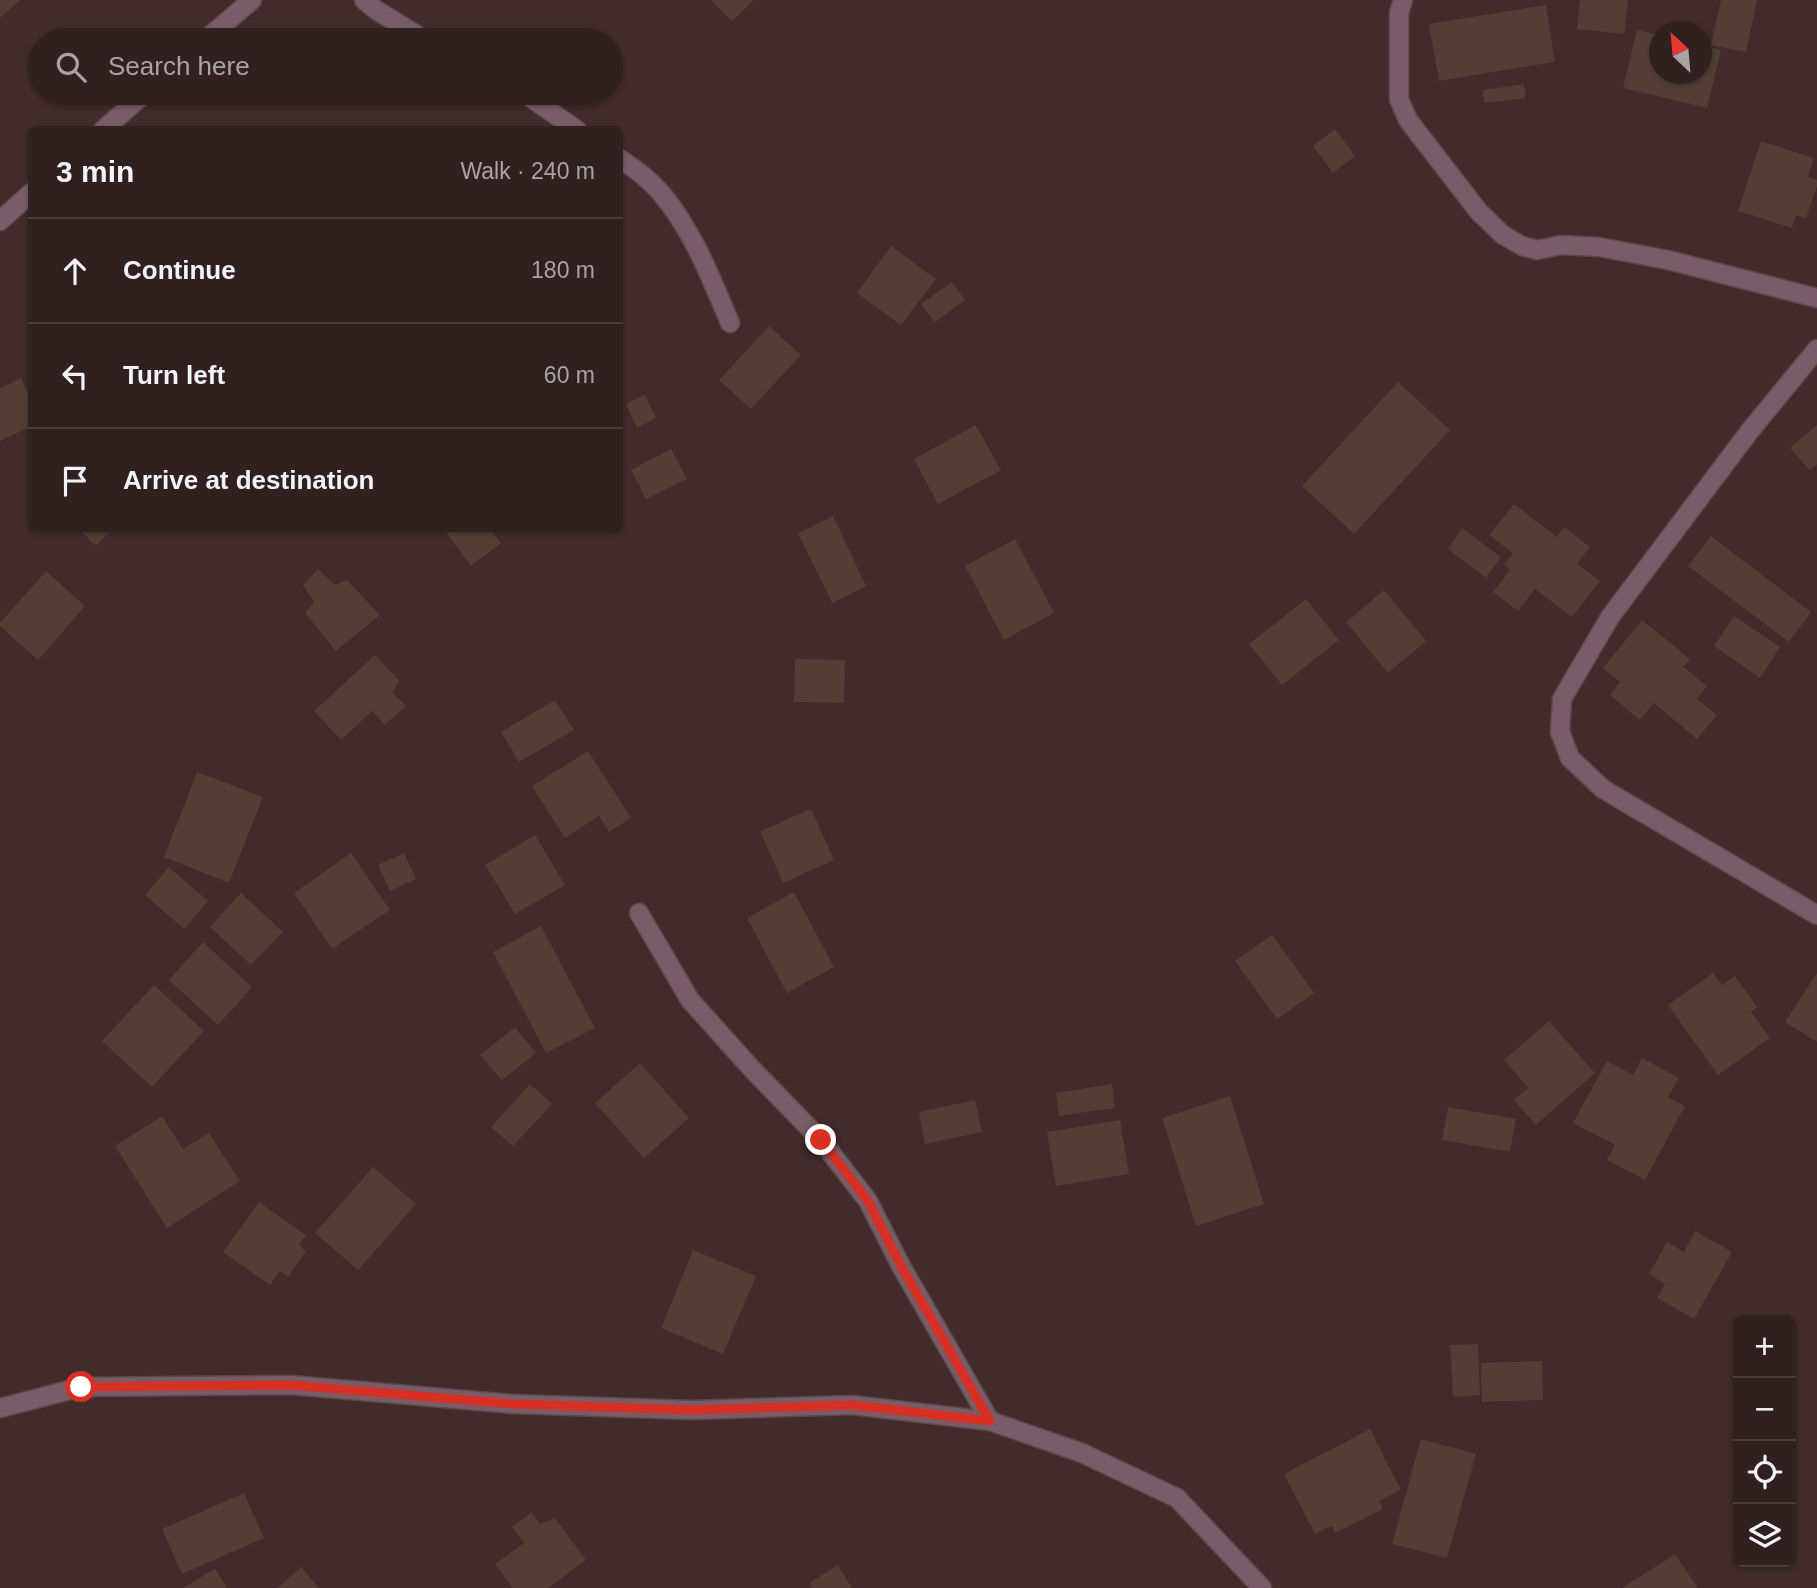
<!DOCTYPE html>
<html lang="en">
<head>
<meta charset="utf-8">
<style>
  :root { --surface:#312020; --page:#3d2d2d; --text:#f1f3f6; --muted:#a8a3a5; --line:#4c3e3e }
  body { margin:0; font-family:Arial,sans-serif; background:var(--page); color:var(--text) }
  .controls { position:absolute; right:21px; bottom:21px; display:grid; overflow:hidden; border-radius:10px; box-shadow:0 2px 5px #0004 }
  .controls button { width:63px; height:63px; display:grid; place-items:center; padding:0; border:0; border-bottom:2px solid var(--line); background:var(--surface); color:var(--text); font:35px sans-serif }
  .compass { position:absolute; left:1649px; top:21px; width:63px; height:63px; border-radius:50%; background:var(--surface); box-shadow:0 2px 5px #0004; rotate:334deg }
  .stop { position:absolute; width:21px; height:21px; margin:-16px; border:5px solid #d93025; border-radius:50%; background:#fff }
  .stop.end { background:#d93025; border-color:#fff; box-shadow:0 2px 7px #0008 }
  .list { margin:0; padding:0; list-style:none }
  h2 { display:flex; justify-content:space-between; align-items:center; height:91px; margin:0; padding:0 28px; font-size:30px }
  h2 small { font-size:23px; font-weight:400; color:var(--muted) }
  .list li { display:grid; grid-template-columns:46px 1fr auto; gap:21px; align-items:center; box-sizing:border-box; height:105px; padding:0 28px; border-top:2px solid var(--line) }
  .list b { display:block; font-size:26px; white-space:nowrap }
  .list em { font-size:23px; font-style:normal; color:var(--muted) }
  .icon { flex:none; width:38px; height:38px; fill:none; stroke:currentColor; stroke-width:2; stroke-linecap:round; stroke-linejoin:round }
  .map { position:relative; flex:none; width:1817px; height:1588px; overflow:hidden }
  .search { position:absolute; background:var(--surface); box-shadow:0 2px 5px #0004; left:28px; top:28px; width:595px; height:77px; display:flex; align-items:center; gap:18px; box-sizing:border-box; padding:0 24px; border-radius:38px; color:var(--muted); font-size:26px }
  .panel { position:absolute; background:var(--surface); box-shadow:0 2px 5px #0004; left:28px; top:126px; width:595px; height:406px; border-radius:10px }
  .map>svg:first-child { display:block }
  .building { fill:#523e34 }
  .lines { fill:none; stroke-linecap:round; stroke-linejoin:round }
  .minor-casing { stroke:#5d4949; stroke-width:21 }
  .tertiary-casing { stroke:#5d4949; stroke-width:21 }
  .minor { stroke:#785c67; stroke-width:18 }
  .tertiary { stroke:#785c67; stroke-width:18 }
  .route { stroke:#d93025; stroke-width:9 }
</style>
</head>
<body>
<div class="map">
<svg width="1817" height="1588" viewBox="0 0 1817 1588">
  <rect width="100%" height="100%" fill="#412b2b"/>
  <g class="building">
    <path d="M0 0H20L0 18Z"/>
    <path d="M711 0H754L732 21Z"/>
    <path d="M1580 0H1628L1624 34 1577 29Z"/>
    <path d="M1721 0H1757L1746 52 1711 45Z"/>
    <path d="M1546 5 1555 62 1439 81 1429 24Z"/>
    <path d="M1637 30 1660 35V74H1702V45L1721 50 1707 108 1623 88Z"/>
    <path d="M1524 84 1526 98 1484 103 1483 90Z"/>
    <path d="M1335 129 1355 156 1333 173 1313 146Z"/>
    <path d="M1761 141 1814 158 1808 177 1817 180V186L1806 218 1796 215 1792 228 1738 211Z"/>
    <path d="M891 246 936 279 901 325 857 293Z"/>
    <path d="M952 282 965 300 935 322 921 304Z"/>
    <path d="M769 326 801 355 751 409 719 380Z"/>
    <path d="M21 378 32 402V426L0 441V388Z"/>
    <path d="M1398 382 1450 430 1354 534 1302 486Z"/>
    <path d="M645 395 656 418 637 428 626 404Z"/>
    <path d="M976 425 1001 470 938 504 914 459Z"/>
    <path d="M1817 425V464L1810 470 1790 448Z"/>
    <path d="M671 449 687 479 646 499 631 470Z"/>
    <path d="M1514 504 1557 537 1564 527 1590 547 1577 564 1600 581 1572 617 1535 589 1518 611 1493 592 1510 570 1504 565 1513 553 1489 535Z"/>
    <path d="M833 516 866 586 832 603 798 533Z"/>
    <path d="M78 528H113L96 546Z"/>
    <path d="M443 528H490L501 543 471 566Z"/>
    <path d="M1462 528 1501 557 1486 578 1448 549Z"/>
    <path d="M1711 536 1811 612 1789 642 1688 566Z"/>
    <path d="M1015 539 1054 613 1004 640 965 566Z"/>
    <path d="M318 569 335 585 347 580 380 615 336 651 305 613 314 602 303 585Z"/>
    <path d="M46 571 85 606 38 660 0 626V623Z"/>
    <path d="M1384 590 1426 641 1388 673 1346 622Z"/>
    <path d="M1306 599 1339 640 1282 685 1249 644Z"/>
    <path d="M1734 616 1780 647 1760 678 1714 646Z"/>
    <path d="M1642 620 1690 659 1683 667 1707 686 1697 699 1717 715 1697 739 1654 703 1640 720 1610 695 1620 682 1603 668Z"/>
    <path d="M375 655 399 680 393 693 406 706 385 725 372 711 341 740 314 711Z"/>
    <path d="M795 659 845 660 844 703 794 702Z"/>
    <path d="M555 700 574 730 519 762 501 732Z"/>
    <path d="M588 751 631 818 609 832 599 816 565 838 532 786Z"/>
    <path d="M197 772 263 797 229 883 164 857Z"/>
    <path d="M811 809 834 860 783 883 760 831Z"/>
    <path d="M535 835 565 885 515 914 485 865Z"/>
    <path d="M351 853 390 910 332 949 294 893Z"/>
    <path d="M404 853 416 879 390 891 378 865Z"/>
    <path d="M169 867 208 901 184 929 145 895Z"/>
    <path d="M794 892 834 967 787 993 747 918Z"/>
    <path d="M241 893 283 932 251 965 210 927Z"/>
    <path d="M541 926 595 1028 546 1053 493 952Z"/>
    <path d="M1272 935 1314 993 1277 1019 1235 961Z"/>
    <path d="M203 942 252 987 218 1025 169 980Z"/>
    <path d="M1713 973 1722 985 1735 976 1757 1007 1751 1012 1770 1038 1718 1075 1668 1005Z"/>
    <path d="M1817 973V1042L1785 1022Z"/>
    <path d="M154 985 204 1031 152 1087 102 1041Z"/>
    <path d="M1549 1021 1595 1073 1536 1125 1514 1100 1528 1088 1504 1060Z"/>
    <path d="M515 1027 536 1053 502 1080 480 1055Z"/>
    <path d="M1642 1058 1679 1078 1668 1097 1685 1106 1645 1180 1607 1160 1615 1145 1573 1123 1607 1061 1633 1075Z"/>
    <path d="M640 1063 689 1118 644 1158 595 1103Z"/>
    <path d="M530 1084 552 1104 513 1146 491 1127Z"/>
    <path d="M1112 1084 1115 1108 1059 1116 1056 1093Z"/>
    <path d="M1230 1096 1264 1204 1196 1226 1162 1118Z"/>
    <path d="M975 1100 982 1132 925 1144 919 1112Z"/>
    <path d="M1448 1107 1516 1119 1510 1152 1442 1140Z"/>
    <path d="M162 1116 183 1149 209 1133 240 1181 167 1228 115 1146Z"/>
    <path d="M1120 1120 1129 1174 1056 1186 1047 1132Z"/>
    <path d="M373 1167 416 1204 358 1270 315 1233Z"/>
    <path d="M259 1202 306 1235 299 1245 306 1251 288 1277 280 1271 270 1285 223 1252Z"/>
    <path d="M1695 1231 1732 1252 1694 1319 1657 1298 1665 1284 1649 1274 1667 1242 1684 1252Z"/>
    <path d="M693 1250 756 1276 723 1354 661 1328Z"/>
    <path d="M1478 1344 1480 1395 1453 1397 1450 1345Z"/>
    <path d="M1542 1361 1543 1400 1482 1402 1481 1363Z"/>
    <path d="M1370 1429 1401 1490 1379 1501 1383 1509 1335 1533 1332 1526 1315 1534 1284 1474Z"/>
    <path d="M1421 1439 1476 1454 1447 1558 1392 1544Z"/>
    <path d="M244 1493 264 1538 182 1574 162 1529Z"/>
    <path d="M532 1512 540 1524 555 1518 586 1560 548 1588H513L495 1564 524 1543 512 1527Z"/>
    <path d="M1675 1554 1698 1588H1622Z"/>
    <path d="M838 1565 852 1588H812L809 1583Z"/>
    <path d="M301 1567 319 1588H277Z"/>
    <path d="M215 1569 227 1588H183Z"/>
  </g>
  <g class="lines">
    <defs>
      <g id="minor">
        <path d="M364 0 376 10 425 40"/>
        <path d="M1403 0 1399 13V99L1408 120 1479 212 1503 235 1522 246 1537 250 1561 245 1599 247 1668 260 1817 298"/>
        <path d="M524 93 577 130"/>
        <path d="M620 159C634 168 650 180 661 193 693 231 711 278 730 323"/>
        <path d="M1817 349 1749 432 1610 617 1562 699 1560 732 1570 758 1603 789 1817 915"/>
        <path d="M639 913 690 1000 751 1068 821 1140 868 1201 901 1266 990 1421"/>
        <path d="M0 1408 81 1387 291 1385 513 1404 692 1410 852 1405 990 1421 1082 1453 1177 1498 1262 1588"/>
      </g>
      <g id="tertiary">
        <path d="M205 40 252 0"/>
        <path d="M103 130 145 93"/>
        <path d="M0 221 32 192"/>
      </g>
    </defs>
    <use href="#minor" class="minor-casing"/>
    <use href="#tertiary" class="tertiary-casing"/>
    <use href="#minor" class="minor"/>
    <use href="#tertiary" class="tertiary"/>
  </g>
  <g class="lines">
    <path class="route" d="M81 1387 291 1385 513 1404 692 1410 852 1405 990 1421 901 1266 868 1201 821 1140"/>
  </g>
</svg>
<div class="controls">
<button>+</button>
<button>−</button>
<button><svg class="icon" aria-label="locate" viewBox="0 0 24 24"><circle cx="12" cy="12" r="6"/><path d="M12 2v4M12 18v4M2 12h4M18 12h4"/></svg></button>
<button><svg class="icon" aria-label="layers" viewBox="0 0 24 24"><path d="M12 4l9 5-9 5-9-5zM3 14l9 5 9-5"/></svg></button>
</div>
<svg class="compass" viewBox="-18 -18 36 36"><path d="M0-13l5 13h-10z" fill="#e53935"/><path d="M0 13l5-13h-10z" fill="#a8a3a5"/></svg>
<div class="stop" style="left:81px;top:1387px"></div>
<div class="stop end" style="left:821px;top:1140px"></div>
<div class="search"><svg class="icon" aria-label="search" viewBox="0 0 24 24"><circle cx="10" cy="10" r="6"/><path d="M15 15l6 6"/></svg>Search here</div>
<section class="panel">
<h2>3 min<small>Walk · 240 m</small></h2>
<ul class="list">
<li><svg class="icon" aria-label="ahead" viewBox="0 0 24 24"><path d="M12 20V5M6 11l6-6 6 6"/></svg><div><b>Continue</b></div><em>180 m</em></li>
<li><svg class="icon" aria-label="left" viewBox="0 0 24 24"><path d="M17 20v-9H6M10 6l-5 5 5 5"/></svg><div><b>Turn left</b></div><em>60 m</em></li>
<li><svg class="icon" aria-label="arrive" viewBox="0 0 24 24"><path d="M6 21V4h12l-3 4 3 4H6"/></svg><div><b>Arrive at destination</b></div></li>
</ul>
</section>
</div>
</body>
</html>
